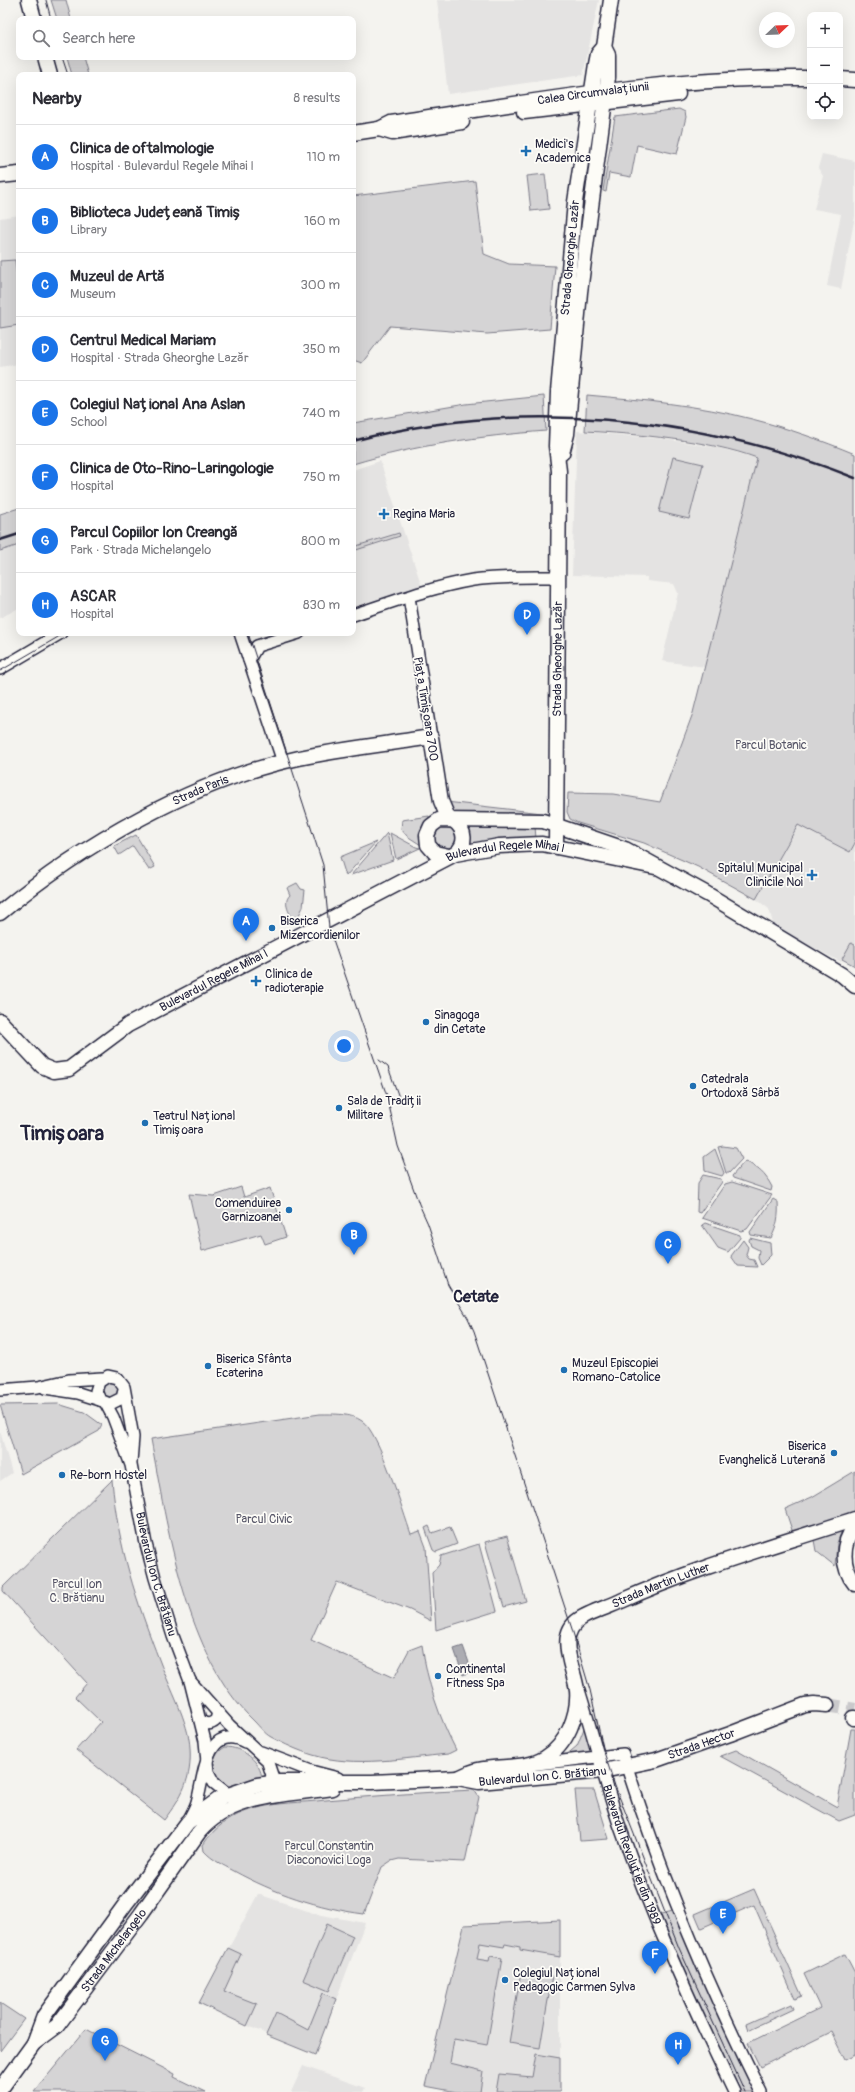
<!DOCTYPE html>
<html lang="en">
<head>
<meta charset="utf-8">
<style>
  :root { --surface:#fff; --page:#f7f7f7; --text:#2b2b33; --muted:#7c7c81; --line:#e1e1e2; --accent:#1a73e8 }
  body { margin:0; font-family:Pangolin,sans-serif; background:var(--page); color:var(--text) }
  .controls { position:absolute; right:12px; top:12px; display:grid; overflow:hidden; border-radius:8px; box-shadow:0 4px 16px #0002 }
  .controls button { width:36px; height:36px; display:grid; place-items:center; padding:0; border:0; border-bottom:1px solid var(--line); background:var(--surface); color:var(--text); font:20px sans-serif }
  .compass { position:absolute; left:759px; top:12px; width:36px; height:36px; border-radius:50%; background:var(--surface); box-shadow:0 4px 16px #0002; rotate:67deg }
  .you { position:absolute; left:344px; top:1046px; width:14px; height:14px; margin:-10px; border:3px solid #fff; border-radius:50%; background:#1a73e8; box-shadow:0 0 0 6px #1a73e833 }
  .badge { display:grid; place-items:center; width:26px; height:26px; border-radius:50%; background:var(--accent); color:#fff; font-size:13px; font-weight:700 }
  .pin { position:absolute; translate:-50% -33px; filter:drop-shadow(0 1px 2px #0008) }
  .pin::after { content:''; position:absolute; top:21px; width:14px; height:12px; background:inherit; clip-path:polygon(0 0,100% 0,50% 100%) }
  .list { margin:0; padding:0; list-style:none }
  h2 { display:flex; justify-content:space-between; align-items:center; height:52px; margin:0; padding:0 16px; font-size:17px }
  h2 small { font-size:13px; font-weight:400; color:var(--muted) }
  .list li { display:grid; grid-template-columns:26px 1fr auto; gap:12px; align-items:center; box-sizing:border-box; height:64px; padding:0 16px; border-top:1px solid var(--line) }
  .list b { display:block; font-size:15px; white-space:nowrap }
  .list p { margin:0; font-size:13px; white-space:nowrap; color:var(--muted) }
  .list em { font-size:13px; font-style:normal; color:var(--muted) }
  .icon { flex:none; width:22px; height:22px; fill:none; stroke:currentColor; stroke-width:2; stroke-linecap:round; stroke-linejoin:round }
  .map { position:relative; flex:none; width:855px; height:2092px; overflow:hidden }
  .search { position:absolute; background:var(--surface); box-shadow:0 4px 16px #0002; left:16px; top:16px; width:340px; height:44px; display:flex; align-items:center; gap:10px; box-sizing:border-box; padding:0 14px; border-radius:8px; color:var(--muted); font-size:15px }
  .panel { position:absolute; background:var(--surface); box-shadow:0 4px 16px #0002; left:16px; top:72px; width:340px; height:564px; border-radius:8px }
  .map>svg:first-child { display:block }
  .built { fill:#e4e3e2 }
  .green { fill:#d5d4d5; stroke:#7c7b88 }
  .water { fill:#acacb2; stroke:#757582 }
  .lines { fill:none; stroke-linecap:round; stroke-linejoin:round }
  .major-tunnel { stroke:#cac9cb; stroke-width:14; stroke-dasharray:14 7; stroke-linecap:butt }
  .minor-casing { stroke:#22223b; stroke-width:14 }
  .major-casing { stroke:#22223b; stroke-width:17 }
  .minor { stroke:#fdfcf7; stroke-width:11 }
  .major { stroke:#fdfcf7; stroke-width:14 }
  .tram { stroke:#22223b; stroke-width:1 }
  .rail { stroke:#22223b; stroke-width:2.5 }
  .poi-dot { fill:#1f6fb2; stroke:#fdfcf7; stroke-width:1.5 }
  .labels { text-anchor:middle; stroke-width:3.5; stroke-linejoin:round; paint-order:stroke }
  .street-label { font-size:12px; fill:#22223b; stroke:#fdfcf7 }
  .poi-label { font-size:12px; fill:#22223b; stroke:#fdfcf7; text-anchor:start }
  .park-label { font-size:12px; fill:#585769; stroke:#fdfcf7 }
  .district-label { font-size:16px; font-weight:bold; fill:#22223b; stroke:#fdfcf7 }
  .town-label { font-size:20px; font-weight:bold; fill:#22223b; stroke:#fdfcf7 }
</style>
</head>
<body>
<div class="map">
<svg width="855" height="2092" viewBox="0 0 855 2092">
  <rect width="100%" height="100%" fill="#f4f3ef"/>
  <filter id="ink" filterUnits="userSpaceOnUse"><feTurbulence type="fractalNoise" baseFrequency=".025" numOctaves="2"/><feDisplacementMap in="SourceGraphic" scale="8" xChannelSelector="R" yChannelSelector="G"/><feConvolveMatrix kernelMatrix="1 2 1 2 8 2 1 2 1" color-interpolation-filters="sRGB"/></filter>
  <g filter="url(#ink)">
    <g class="built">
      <path d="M437 0H599L583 75 448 94Z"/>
      <path d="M822 154 855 161V216L841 289 827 286 841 214 814 209 823 176 818 168Z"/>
      <path d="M19 215V364L0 367V218Z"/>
      <path d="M577 431 664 439 720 448 757 458 705 667 662 661 678 593 674 584 647 581V577L572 575Z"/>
      <path d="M380 461 422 587 353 610V470Z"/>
      <path d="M19 545V608L0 618V551Z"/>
      <path d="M798 825 850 852 855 843V945L851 944 841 962 774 927 769 909 756 899Z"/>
      <path d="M0 1431 12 1473 0 1481Z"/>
      <path d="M258 1894 316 1914 365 1923 315 2055 257 2030 199 2003Z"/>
      <path d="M560 1920V2092H460L425 2086 464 1925Z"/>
      <path d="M303 2066 365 2088 363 2092H291Z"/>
    </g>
    <g class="green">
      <path d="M51 0H66L71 19H57Z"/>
      <path d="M67 57H83L88 75H72Z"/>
      <path d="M679 109 685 112 686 117 677 154 637 145 631 177 609 173 606 192 603 191 615 117Z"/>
      <path d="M545 174 549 209 531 211 527 176Z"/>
      <path d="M475 181 484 254 509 264 555 266 550 329 487 334 390 326 362 363 353 360V196Z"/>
      <path d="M15 260 19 295V325L0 328V261Z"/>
      <path d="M587 395C642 400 698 405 752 419 787 428 821 440 855 454V843L850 852 798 825 756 899 698 867 644 843 578 823 570 819 567 812 568 793 613 794 660 802 693 713 757 458C709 440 636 434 585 431Z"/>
      <path d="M544 396 546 431C480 436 416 445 353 464V423L466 404Z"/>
      <path d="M673 457 703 464 689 519 659 512Z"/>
      <path d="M19 508V545L0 551V514Z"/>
      <path d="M399 533 400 536 353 551V547Z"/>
      <path d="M446 802 542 813V818H456Z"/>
      <path d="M429 816 430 821 421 845 407 836 401 829 402 820Z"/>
      <path d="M442 823 459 830 456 849 437 850 432 833Z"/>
      <path d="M463 826H535L536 839 465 847Z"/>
      <path d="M387 833 393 860 351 875Z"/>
      <path d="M390 833 416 847 420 848 396 859Z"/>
      <path d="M136 835 155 867 149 870 133 846 119 855 114 846Z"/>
      <path d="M376 842 346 876 340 857Z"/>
      <path d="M297 883 301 889 305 890 303 907 295 923C290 914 282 903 290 895L287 888Z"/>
      <path d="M851 943 855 945V966L842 959Z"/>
      <path d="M723 1146 736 1148 742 1159 729 1173H726L718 1147Z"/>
      <path d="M715 1149 724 1173 722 1176 705 1171 704 1157Z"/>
      <path d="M745 1161C758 1168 765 1173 772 1187L771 1191 733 1178 732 1176Z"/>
      <path d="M703 1175 721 1179 722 1182 700 1213 697 1212 698 1183Z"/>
      <path d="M732 1182 772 1195 747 1229 741 1231 702 1218 725 1184Z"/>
      <path d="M241 1187 244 1197 270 1188 286 1237 265 1244 261 1234 202 1251 189 1194 214 1196Z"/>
      <path d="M773 1199 778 1202C779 1216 777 1227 771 1238L751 1235 750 1232Z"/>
      <path d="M705 1223 740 1235V1238L728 1252 718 1248 702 1225Z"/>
      <path d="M750 1238 770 1243 771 1255 761 1265 758 1258 759 1250 751 1246 749 1240Z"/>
      <path d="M743 1240 748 1247 746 1255 749 1259 754 1260 757 1267 738 1266 731 1256Z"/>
      <circle cx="111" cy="1390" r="8"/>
      <path d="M58 1404 84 1412 102 1425 99 1431 21 1474 0 1405Z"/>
      <path d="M320 1414C333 1414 351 1413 362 1421 379 1431 403 1512 411 1534L420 1531 426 1547 431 1621 410 1610 337 1582 311 1640 394 1678 409 1650 422 1645C427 1682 439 1717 456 1750L448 1754C405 1758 355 1768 313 1755 299 1751 284 1744 271 1737 265 1734 259 1726 254 1721 186 1657 167 1527 151 1439Z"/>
      <path d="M855 1471V1512L793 1533 785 1509 812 1497Z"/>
      <path d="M112 1480C118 1547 136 1600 160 1662 169 1686 189 1723 190 1748 192 1779 182 1796 164 1820L76 1750 101 1722 75 1697 87 1683 3 1591V1587Z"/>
      <path d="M429 1526 432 1533 450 1527 457 1544 436 1552 433 1550 425 1528Z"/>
      <path d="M842 1530 837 1543 835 1566 816 1551 814 1540Z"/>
      <path d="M507 1536 526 1601 504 1607 485 1542Z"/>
      <path d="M479 1544 497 1611 436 1630 432 1573 439 1565 441 1556Z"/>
      <path d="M585 1726 593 1754 565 1756 577 1746Z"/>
      <path d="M851 1729H855V1815L839 1821 720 1756 736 1750 837 1807Z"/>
      <path d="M225 1747C242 1747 261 1761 262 1779L240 1783 228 1788C213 1776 207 1758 225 1747Z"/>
      <path d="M474 1790 479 1797 465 1862 399 1859 391 1861 382 1867 364 1914C318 1908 274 1893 234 1871 223 1865 212 1860 204 1851L203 1845C214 1827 233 1814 254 1809 277 1802 302 1803 326 1800 375 1796 425 1792 474 1790Z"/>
      <path d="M575 1790H594L609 1839 580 1841Z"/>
      <path d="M754 1889 802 1996 795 1999 754 1905 701 1928 695 1914Z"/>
      <path d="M677 1910 758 2092H736L657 1915Z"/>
      <path d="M560 1920V1957L520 1950V1947L505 1944 504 1947 480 1943 477 1959 489 1961 490 1956 502 1958 487 2045 454 2039 450 2063 483 2071 480 2092H457L425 2086 464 1925Z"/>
      <path d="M327 1924 353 1936 329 1991 303 1980Z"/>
      <path d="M228 1948 241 1954 224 1991 257 2004 247 2026 199 2003Z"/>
      <path d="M845 1954 855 1973V2055L845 2060 831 2032 760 2067 748 2043 820 2008 804 1974Z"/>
      <path d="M521 1971 552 1976 540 2048 509 2043Z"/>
      <path d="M323 1993 336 1999 315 2055 266 2035 276 2013 308 2030Z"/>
      <path d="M0 2003 24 2019 0 2051Z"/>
      <path d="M791 2004 793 2009 748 2030 746 2024Z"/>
      <path d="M86 2029 175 2074 174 2077 205 2092H34Z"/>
      <path d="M536 2054 560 2058V2092H496L499 2074 532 2077Z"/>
    </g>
    <path class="water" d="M463 1646 472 1671 463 1675 454 1649Z"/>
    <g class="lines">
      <path class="major-tunnel" d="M827 1705 855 1710"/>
      <defs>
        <g id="minor">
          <path d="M409 597 431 737"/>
          <path d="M353 615C392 602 432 587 473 580 501 576 530 577 558 577"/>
          <path d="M240 633 283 762"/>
          <path d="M249 660 257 646 299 633"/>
          <path d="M0 669 61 633"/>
          <path d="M45 1388 78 1393 100 1400"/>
          <path d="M0 1390 38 1387 69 1380 102 1378"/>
          <path d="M124 1390 122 1398 110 1404 100 1400 96 1391 99 1382 108 1376 117 1378 124 1387 133 1437 131 1462"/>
          <path id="s1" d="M106 1404 113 1417 131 1465 146 1544 155 1578 173 1636 190 1681 205 1741 208 1772 214 1783 233 1798"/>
          <path d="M190 1681 229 1725 267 1760 272 1775 268 1789"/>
          <path id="s2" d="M579 1690C593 1734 604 1780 619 1824 651 1916 692 2005 734 2092"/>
          <path d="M200 1720C205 1725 211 1725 216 1720L218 1712"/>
          <path d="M261 1752 311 1771 338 1778"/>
          <path d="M537 1764 623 1754C659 1871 707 1983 761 2092"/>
          <path d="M188 1821C191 1815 195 1809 197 1802 204 1779 205 1722 245 1742"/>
        </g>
        <g id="major">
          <path d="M29 0 34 19"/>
          <path d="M45 57 50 75"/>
          <path d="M840 79 855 80"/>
          <path d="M524 112 678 94"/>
          <path d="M379 129 392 133 462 122"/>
          <path id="s3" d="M353 133 379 129 391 123C529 102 670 76 810 78"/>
          <path d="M0 176 19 174"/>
          <path d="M562 453 567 434 580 292 608 77V55L604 47"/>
          <path d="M454 821C466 830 467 845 455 854"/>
          <path id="s4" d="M556 846 559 471 556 446 558 392 575 202 596 64 598 54 604 47 611 0"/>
          <path d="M449 856 435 853 428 845 427 835 431 826 439 820 543 821 625 849 707 894 842 975 855 986"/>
          <path id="s5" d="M0 913C81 845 194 780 299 758 342 749 387 744 431 737L441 801 449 820"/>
          <path id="s6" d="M0 1021 42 1066 54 1071 69 1069 128 1025 455 854 499 846 542 844 655 867"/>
          <path d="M855 1526C841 1544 841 1567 855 1584"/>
          <path d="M853 1718H855"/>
          <path id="s7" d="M458 1778C464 1775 471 1772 478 1770 500 1765 525 1770 545 1758 567 1745 579 1714 577 1690 574 1668 555 1635 580 1619 588 1613 611 1606 621 1601 696 1567 777 1545 855 1519"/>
          <path id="s8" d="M34 2043 44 2016 127 1902 188 1822 222 1797 257 1785 279 1782H372L458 1778 479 1782 603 1771 656 1760 730 1734 805 1705 814 1704 827 1705"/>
          <path id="s9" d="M0 2090 34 2043 57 2026 141 1914 199 1832C231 1794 287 1795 332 1788"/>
        </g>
      </defs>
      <use href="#minor" class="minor-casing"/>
      <use href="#major" class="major-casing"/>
      <use href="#minor" class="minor"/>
      <use href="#major" class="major"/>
      <g class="tram">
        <path d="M46 0 51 19"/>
        <path d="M62 57 68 75"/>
        <path d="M248 633 323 865 329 928 387 1096 398 1146 419 1204 428 1224 448 1285 468 1318 474 1331 572 1629 590 1690 604 1752 615 1786 679 1948 745 2092"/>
        <path d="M0 671 65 633"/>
        <path d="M379 1060 388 1067 401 1103"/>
      </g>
      <g class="rail">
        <path d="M353 441C518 398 697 415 855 478"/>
        <path d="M0 540 19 534"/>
      </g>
    </g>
  </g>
  <g class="poi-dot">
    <path d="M524 145h4v4h4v4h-4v4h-4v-4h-4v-4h4z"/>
    <path d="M382 508h4v4h4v4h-4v4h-4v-4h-4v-4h4z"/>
    <path d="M810 869h4v4h4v4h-4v4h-4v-4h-4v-4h4z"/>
    <circle cx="272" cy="928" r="4"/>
    <path d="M254 975h4v4h4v4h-4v4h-4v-4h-4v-4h4z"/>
    <circle cx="426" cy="1022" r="4"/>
    <circle cx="693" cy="1086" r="4"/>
    <circle cx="339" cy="1108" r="4"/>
    <circle cx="145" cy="1123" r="4"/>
    <circle cx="289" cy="1210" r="4"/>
    <circle cx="208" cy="1366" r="4"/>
    <circle cx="564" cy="1370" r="4"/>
    <circle cx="834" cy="1453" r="4"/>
    <circle cx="62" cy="1475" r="4"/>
    <circle cx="438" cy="1676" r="4"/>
    <circle cx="505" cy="1980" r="4"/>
  </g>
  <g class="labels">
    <g class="street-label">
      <text dy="4" stroke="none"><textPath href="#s3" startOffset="244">Calea Circumvalațiunii</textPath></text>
      <text dy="4" stroke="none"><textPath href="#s4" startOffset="589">Strada Gheorghe Lazăr</textPath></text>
      <text dy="4" stroke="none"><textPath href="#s4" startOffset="187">Strada Gheorghe Lazăr</textPath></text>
      <text transform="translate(426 709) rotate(81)" y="4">Piața Timișoara 700</text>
      <text dy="4" stroke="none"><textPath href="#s5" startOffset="236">Strada Paris</textPath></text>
      <text dy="4" stroke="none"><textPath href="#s6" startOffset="583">Bulevardul Regele Mihai I</textPath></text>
      <text dy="4" stroke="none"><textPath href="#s6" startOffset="260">Bulevardul Regele Mihai I</textPath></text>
      <text dy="4" stroke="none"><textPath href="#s1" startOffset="178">Bulevardul Ion C. Brătianu</textPath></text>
      <text dy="4" stroke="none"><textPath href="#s7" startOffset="333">Strada Martin Luther</textPath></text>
      <text dy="4" stroke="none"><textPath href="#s8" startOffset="799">Strada Hector</textPath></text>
      <text dy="4" stroke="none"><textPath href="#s8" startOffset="636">Bulevardul Ion C. Brătianu</textPath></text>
      <text dy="4" stroke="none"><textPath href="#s2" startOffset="173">Bulevardul Revoluției din 1989</textPath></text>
      <text dy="4" stroke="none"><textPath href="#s9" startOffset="181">Strada Michelangelo</textPath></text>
    </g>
    <g class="poi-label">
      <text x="535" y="148">Medici's<tspan x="535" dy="14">Academica</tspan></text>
      <text x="393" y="518">Regina Maria</text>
      <text x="803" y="872" text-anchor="end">Spitalul Municipal<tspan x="803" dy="14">Clinicile Noi</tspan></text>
      <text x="280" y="925">Biserica<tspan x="280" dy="14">Mizercordienilor</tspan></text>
      <text x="265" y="978">Clinica de<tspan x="265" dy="14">radioterapie</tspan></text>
      <text x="434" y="1019">Sinagoga<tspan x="434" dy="14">din Cetate</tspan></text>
      <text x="701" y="1083">Catedrala<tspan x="701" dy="14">Ortodoxă Sârbă</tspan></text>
      <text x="347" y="1105">Sala de Tradiții<tspan x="347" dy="14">Militare</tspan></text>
      <text x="153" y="1120">Teatrul Național<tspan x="153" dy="14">Timișoara</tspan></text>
      <text x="281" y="1207" text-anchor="end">Comenduirea<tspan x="281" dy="14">Garnizoanei</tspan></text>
      <text x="216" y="1363">Biserica Sfânta<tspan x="216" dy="14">Ecaterina</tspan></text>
      <text x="572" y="1367">Muzeul Episcopiei<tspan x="572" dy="14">Romano-Catolice</tspan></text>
      <text x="826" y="1450" text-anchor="end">Biserica<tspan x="826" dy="14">Evanghelică Luterană</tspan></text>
      <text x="70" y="1479">Re-born Hostel</text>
      <text x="446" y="1673">Continental<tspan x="446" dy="14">Fitness Spa</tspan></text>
      <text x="513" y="1977">Colegiul Național<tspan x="513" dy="14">Pedagogic Carmen Sylva</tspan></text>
    </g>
    <g class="park-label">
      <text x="771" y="749">Parcul Botanic</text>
      <text x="264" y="1523">Parcul Civic</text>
      <text x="77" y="1588">Parcul Ion<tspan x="77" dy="14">C. Brătianu</tspan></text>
      <text x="329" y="1850">Parcul Constantin<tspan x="329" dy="14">Diaconovici Loga</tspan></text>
    </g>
    <g class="district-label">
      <text x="476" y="1302">Cetate</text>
    </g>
    <g class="town-label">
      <text x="62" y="1140">Timișoara</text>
    </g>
  </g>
</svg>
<div class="controls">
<button>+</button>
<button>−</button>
<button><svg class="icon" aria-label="locate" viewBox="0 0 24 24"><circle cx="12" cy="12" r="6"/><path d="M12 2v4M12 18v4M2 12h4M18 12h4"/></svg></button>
</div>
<svg class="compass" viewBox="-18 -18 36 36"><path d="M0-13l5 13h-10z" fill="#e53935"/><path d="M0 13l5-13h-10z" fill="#7c7c81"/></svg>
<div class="you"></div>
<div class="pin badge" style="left:246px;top:941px">A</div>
<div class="pin badge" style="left:354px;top:1255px">B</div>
<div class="pin badge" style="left:668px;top:1264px">C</div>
<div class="pin badge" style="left:527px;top:635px">D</div>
<div class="pin badge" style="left:723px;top:1934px">E</div>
<div class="pin badge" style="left:655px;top:1974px">F</div>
<div class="pin badge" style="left:105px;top:2061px">G</div>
<div class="pin badge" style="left:678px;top:2065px">H</div>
<div class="search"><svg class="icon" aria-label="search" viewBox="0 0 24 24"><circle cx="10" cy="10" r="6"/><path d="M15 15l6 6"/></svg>Search here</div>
<section class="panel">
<h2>Nearby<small>8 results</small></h2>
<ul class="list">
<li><span class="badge">A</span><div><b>Clinica de oftalmologie</b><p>Hospital · Bulevardul Regele Mihai I</p></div><em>110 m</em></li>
<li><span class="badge">B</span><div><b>Biblioteca Județeană Timiș</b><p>Library</p></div><em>160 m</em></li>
<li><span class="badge">C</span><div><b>Muzeul de Artă</b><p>Museum</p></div><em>300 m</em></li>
<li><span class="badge">D</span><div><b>Centrul Medical Mariam</b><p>Hospital · Strada Gheorghe Lazăr</p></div><em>350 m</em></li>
<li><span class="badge">E</span><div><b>Colegiul Național Ana Aslan</b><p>School</p></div><em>740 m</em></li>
<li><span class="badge">F</span><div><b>Clinica de Oto-Rino-Laringologie</b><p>Hospital</p></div><em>750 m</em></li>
<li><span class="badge">G</span><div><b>Parcul Copiilor Ion Creangă</b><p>Park · Strada Michelangelo</p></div><em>800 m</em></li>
<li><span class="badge">H</span><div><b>ASCAR</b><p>Hospital</p></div><em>830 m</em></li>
</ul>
</section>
</div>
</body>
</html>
